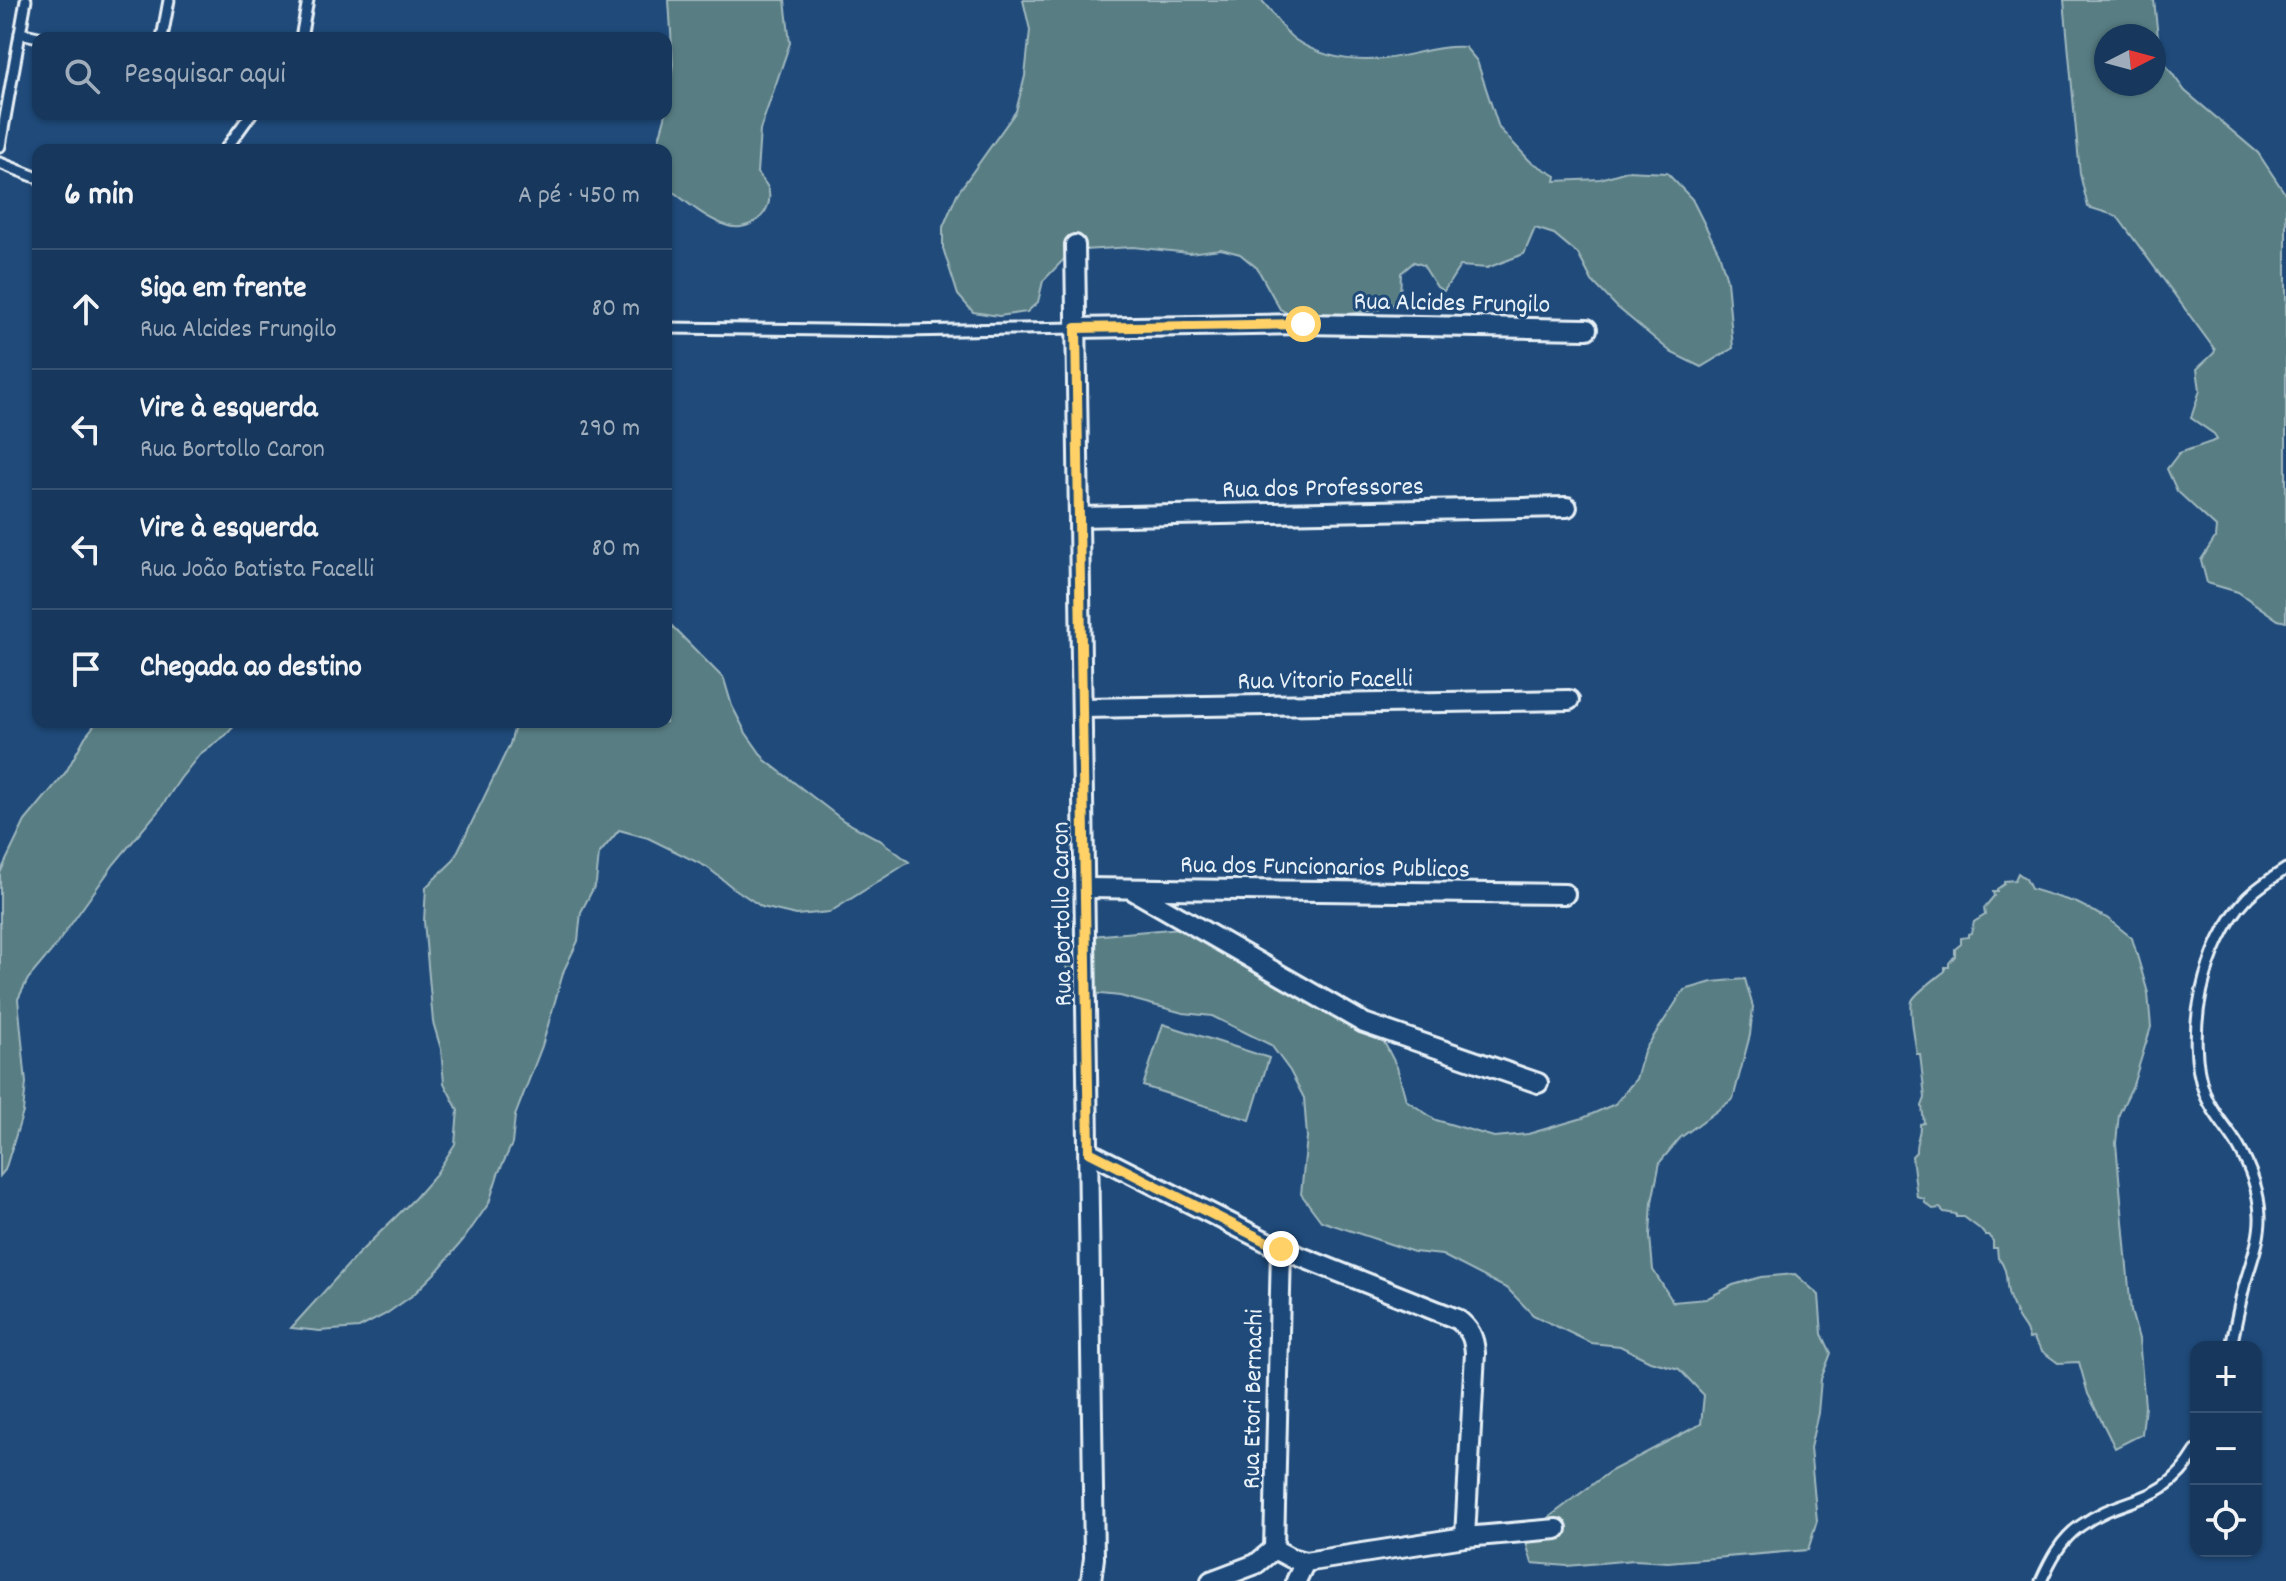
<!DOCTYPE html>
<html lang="pt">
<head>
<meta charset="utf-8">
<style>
  :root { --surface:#17385c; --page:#244365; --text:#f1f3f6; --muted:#9eacbb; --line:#365272 }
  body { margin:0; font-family:Dekko,sans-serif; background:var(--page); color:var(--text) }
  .controls { position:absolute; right:24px; bottom:24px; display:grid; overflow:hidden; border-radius:16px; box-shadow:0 2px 6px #0004 }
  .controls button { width:72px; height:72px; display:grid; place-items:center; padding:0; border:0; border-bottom:2px solid var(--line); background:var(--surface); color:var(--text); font:40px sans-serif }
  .compass { position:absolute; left:2094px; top:24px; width:72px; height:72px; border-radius:50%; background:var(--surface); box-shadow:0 2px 6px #0004; rotate:84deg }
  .stop { position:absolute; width:24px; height:24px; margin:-18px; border:6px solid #ffd166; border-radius:50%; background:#fff }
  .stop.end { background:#ffd166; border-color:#fff; box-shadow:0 2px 8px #0008 }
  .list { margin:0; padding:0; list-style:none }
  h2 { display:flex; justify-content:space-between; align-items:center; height:104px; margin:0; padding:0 32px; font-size:34px }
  h2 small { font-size:26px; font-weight:400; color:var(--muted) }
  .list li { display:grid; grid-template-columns:52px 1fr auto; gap:24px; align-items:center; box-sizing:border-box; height:120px; padding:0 32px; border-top:2px solid var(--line) }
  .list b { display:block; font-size:30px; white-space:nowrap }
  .list p { margin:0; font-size:26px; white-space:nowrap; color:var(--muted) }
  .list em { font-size:26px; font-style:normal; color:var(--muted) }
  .icon { flex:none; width:44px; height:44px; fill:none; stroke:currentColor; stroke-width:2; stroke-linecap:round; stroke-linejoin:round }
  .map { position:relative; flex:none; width:2286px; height:1581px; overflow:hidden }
  .search { position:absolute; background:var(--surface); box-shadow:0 2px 6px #0004; left:32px; top:32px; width:640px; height:88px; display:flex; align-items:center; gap:20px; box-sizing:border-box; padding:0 28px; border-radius:16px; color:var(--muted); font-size:30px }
  .panel { position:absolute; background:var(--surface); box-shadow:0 2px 6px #0004; left:32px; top:144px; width:640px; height:584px; border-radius:16px }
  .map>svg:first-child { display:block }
  .green { fill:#587e84; stroke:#a0b8be; stroke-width:2; fill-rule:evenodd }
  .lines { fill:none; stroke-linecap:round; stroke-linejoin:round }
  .service-casing { stroke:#e8f1f8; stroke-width:15 }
  .minor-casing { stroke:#e8f1f8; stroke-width:24 }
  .service { stroke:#1f4a7a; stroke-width:9 }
  .minor { stroke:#1f4a7a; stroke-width:18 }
  .route { stroke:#ffd166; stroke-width:10 }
  .labels { text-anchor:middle; stroke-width:6; stroke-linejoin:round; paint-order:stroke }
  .street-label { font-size:26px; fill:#e8f1f8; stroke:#1f4a7a }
</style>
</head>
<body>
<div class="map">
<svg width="2286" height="1581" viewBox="0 0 2286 1581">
  <rect width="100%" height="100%" fill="#1f4a7a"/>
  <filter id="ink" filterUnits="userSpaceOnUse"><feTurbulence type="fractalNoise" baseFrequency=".0125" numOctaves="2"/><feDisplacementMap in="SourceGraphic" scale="16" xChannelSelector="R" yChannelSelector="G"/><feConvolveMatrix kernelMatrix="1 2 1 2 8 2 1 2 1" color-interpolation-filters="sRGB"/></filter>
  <g filter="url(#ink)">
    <g class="green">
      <path d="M669 0H785L790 43 760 130 757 173C760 177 766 183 768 188 776 214 747 234 725 225 703 217 684 200 666 186V150H656L666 114 673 64Z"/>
      <path d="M1023 0H1261C1273 11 1281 29 1294 39 1320 57 1353 62 1384 59 1412 56 1437 45 1465 47L1477 61 1499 128 1530 161 1556 176 1555 181 1600 179 1627 171 1667 173 1692 199 1719 253 1727 280 1733 348 1701 367 1672 353 1617 307 1592 281 1578 254 1554 234 1535 228 1524 254 1487 268 1460 266 1444 291 1437 287 1423 265 1414 262 1401 273 1400 301 1386 308 1325 318 1294 317 1280 309 1257 268 1240 254 1221 249 1189 253 1133 247 1083 250 1066 257 1043 281 1038 302 1027 312 999 316 973 312 958 295 943 248V227L957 194 1016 111 1025 76 1030 30Z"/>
      <path d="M2064 0H2154L2158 37 2166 65 2185 91 2258 153 2286 195V622L2278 620 2238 592 2207 583 2201 560 2215 538 2216 527 2177 491 2167 469 2179 453 2217 440 2214 434 2191 418 2200 390 2197 369 2214 353 2215 350 2117 216 2088 207 2080 174ZM2106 36H2154V84H2106Z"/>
      <path d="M666 620 724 679 732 706 746 733 765 760 844 821 880 840 909 862 830 912 796 915 762 907 732 887 707 867 648 838 619 830 599 854 596 883 581 912 578 941 564 970 542 1046 515 1116 512 1144 498 1174 489 1203 464 1239 438 1270 413 1295 386 1314 359 1328 320 1331 291 1328 358 1254 415 1198 436 1174 455 1144 458 1110 444 1083 441 1049 433 1022 424 921 426 887 453 861 510 744 516 722H666Z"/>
      <path d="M97 722H238L226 735 200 754 180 779 160 809 114 864 54 948 28 979 18 999 26 1083 23 1112 5 1170 0 1176V873L25 821 66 772 85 737Z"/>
      <path d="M2018 873 2026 879 2031 889 2077 903 2107 918 2132 938 2148 993 2151 1027 2133 1085 2119 1114 2116 1143 2131 1311 2139 1339 2145 1406 2142 1434 2115 1448 2088 1394 2079 1362 2058 1363 2042 1351 2033 1338 2029 1339C2028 1328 2018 1322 2015 1311 2014 1307 2012 1303 2010 1299 2004 1284 2010 1271 1998 1258L1997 1248H1993V1241L1988 1235H1985L1980 1229 1964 1217H1956V1214L1944 1212 1940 1208 1933 1209 1925 1203 1924 1199 1917 1197 1912 1156 1916 1152C1915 1141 1921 1135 1920 1124L1924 1123 1922 1106 1925 1098 1920 1054H1917C1915 1041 1909 1012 1912 1001 1915 993 1938 977 1945 971V967H1949V963L1955 956V949L1961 944V938L1968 937V934L1971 933 1974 922 1985 915 1984 908 1994 896 1993 892H1997V889L2004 884V881L2015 880Z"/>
      <path d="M1215 925 1240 951 1300 991 1325 1011 1383 1040 1397 1067 1406 1100 1436 1120 1494 1137 1528 1134 1583 1118 1615 1104 1636 1079 1644 1051 1684 990 1712 982 1745 979 1753 1007 1750 1035 1733 1099 1680 1138 1660 1162 1652 1202 1650 1236 1653 1270 1673 1302 1706 1299 1733 1285 1761 1277 1795 1274 1819 1295 1822 1334 1831 1353 1821 1379 1818 1413 1810 1448 1817 1521 1808 1550 1668 1562 1634 1560 1567 1566 1532 1563 1524 1536 1609 1472 1701 1424 1704 1395 1679 1369 1650 1361 1620 1346 1591 1343 1533 1315 1508 1289 1442 1255 1414 1252 1321 1221 1301 1194 1307 1137 1304 1098 1290 1071 1271 1045 1212 1016 1183 1013 1120 996 1091 993 1066 967 1080 937Z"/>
      <path d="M1163 1024 1269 1058 1250 1120 1143 1086Z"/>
    </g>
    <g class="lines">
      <defs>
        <g id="service">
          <path d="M20 33 43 38"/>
          <path d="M162 38 169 0"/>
          <path d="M301 38 308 0"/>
          <path d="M0 146 26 0"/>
          <path d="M225 150 251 114"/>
          <path d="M0 163 38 178"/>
          <path d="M666 328 904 331 1076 328"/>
          <path d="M2231 1347C2235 1327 2239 1307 2244 1287 2250 1265 2261 1239 2260 1215 2259 1191 2250 1167 2238 1146 2228 1129 2212 1113 2205 1094 2183 1036 2204 943 2247 898 2258 887 2272 878 2286 869"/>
          <path d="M2041 1581C2050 1561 2061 1539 2080 1526 2125 1493 2161 1509 2196 1451"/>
        </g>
        <g id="minor">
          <path d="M1075 245 1094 1558 1091 1581"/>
          <path d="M1076 328 1303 324 1587 329"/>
          <path d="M1079 517 1567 507"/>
          <path d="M1082 708 1569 700"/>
          <path d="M1085 888 1565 894"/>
          <path d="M1134 891 1364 1023 1538 1083"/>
          <path d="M1089 1152 1281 1249 1457 1319C1470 1329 1474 1337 1475 1353L1465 1537"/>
          <path d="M1274 1549 1281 1249"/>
          <path d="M1274 1549 1291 1558 1305 1562 1465 1537 1557 1529"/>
          <path d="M1211 1581 1256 1564 1274 1549"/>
          <path d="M1296 1581 1305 1562"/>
        </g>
      </defs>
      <use href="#service" class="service-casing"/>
      <use href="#minor" class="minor-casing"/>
      <use href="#service" class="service"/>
      <use href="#minor" class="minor"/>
    </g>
  </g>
  <g class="lines" filter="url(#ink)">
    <path class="route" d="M1281 1249 1089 1152 1076 328 1303 324"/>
  </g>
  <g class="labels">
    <g class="street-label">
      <text transform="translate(1452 301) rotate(1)" y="9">Rua Alcides Frungilo</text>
      <text transform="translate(1323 486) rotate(-1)" y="9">Rua dos Professores</text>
      <text transform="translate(1325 678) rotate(-1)" y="9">Rua Vitorio Facelli</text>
      <text transform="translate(1325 865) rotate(1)" y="9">Rua dos Funcionarios Publicos</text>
      <text transform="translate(1060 914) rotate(-91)" y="9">Rua Bortollo Caron</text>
      <text transform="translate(1251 1399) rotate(-89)" y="9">Rua Etori Bernachi</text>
    </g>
  </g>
</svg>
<div class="controls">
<button>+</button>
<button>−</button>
<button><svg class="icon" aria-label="locate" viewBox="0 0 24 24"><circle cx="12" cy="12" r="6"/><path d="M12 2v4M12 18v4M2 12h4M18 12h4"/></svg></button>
</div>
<svg class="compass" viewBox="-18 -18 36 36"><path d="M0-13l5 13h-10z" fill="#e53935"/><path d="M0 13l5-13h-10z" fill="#9eacbb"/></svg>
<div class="stop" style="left:1303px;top:324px"></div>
<div class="stop end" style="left:1281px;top:1249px"></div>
<div class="search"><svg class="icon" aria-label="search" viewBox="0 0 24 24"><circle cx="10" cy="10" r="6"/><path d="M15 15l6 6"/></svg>Pesquisar aqui</div>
<section class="panel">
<h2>6 min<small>A pé · 450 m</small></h2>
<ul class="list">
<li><svg class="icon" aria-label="ahead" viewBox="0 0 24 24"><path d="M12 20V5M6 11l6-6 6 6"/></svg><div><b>Siga em frente</b><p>Rua Alcides Frungilo</p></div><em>80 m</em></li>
<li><svg class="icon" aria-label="left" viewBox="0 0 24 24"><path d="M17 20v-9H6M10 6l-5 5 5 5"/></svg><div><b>Vire à esquerda</b><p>Rua Bortollo Caron</p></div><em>290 m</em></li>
<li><svg class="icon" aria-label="left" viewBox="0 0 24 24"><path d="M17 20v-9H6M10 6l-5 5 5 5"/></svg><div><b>Vire à esquerda</b><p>Rua João Batista Facelli</p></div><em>80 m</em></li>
<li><svg class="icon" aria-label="arrive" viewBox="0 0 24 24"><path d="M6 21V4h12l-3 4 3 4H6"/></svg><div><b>Chegada ao destino</b></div></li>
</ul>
</section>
</div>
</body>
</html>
